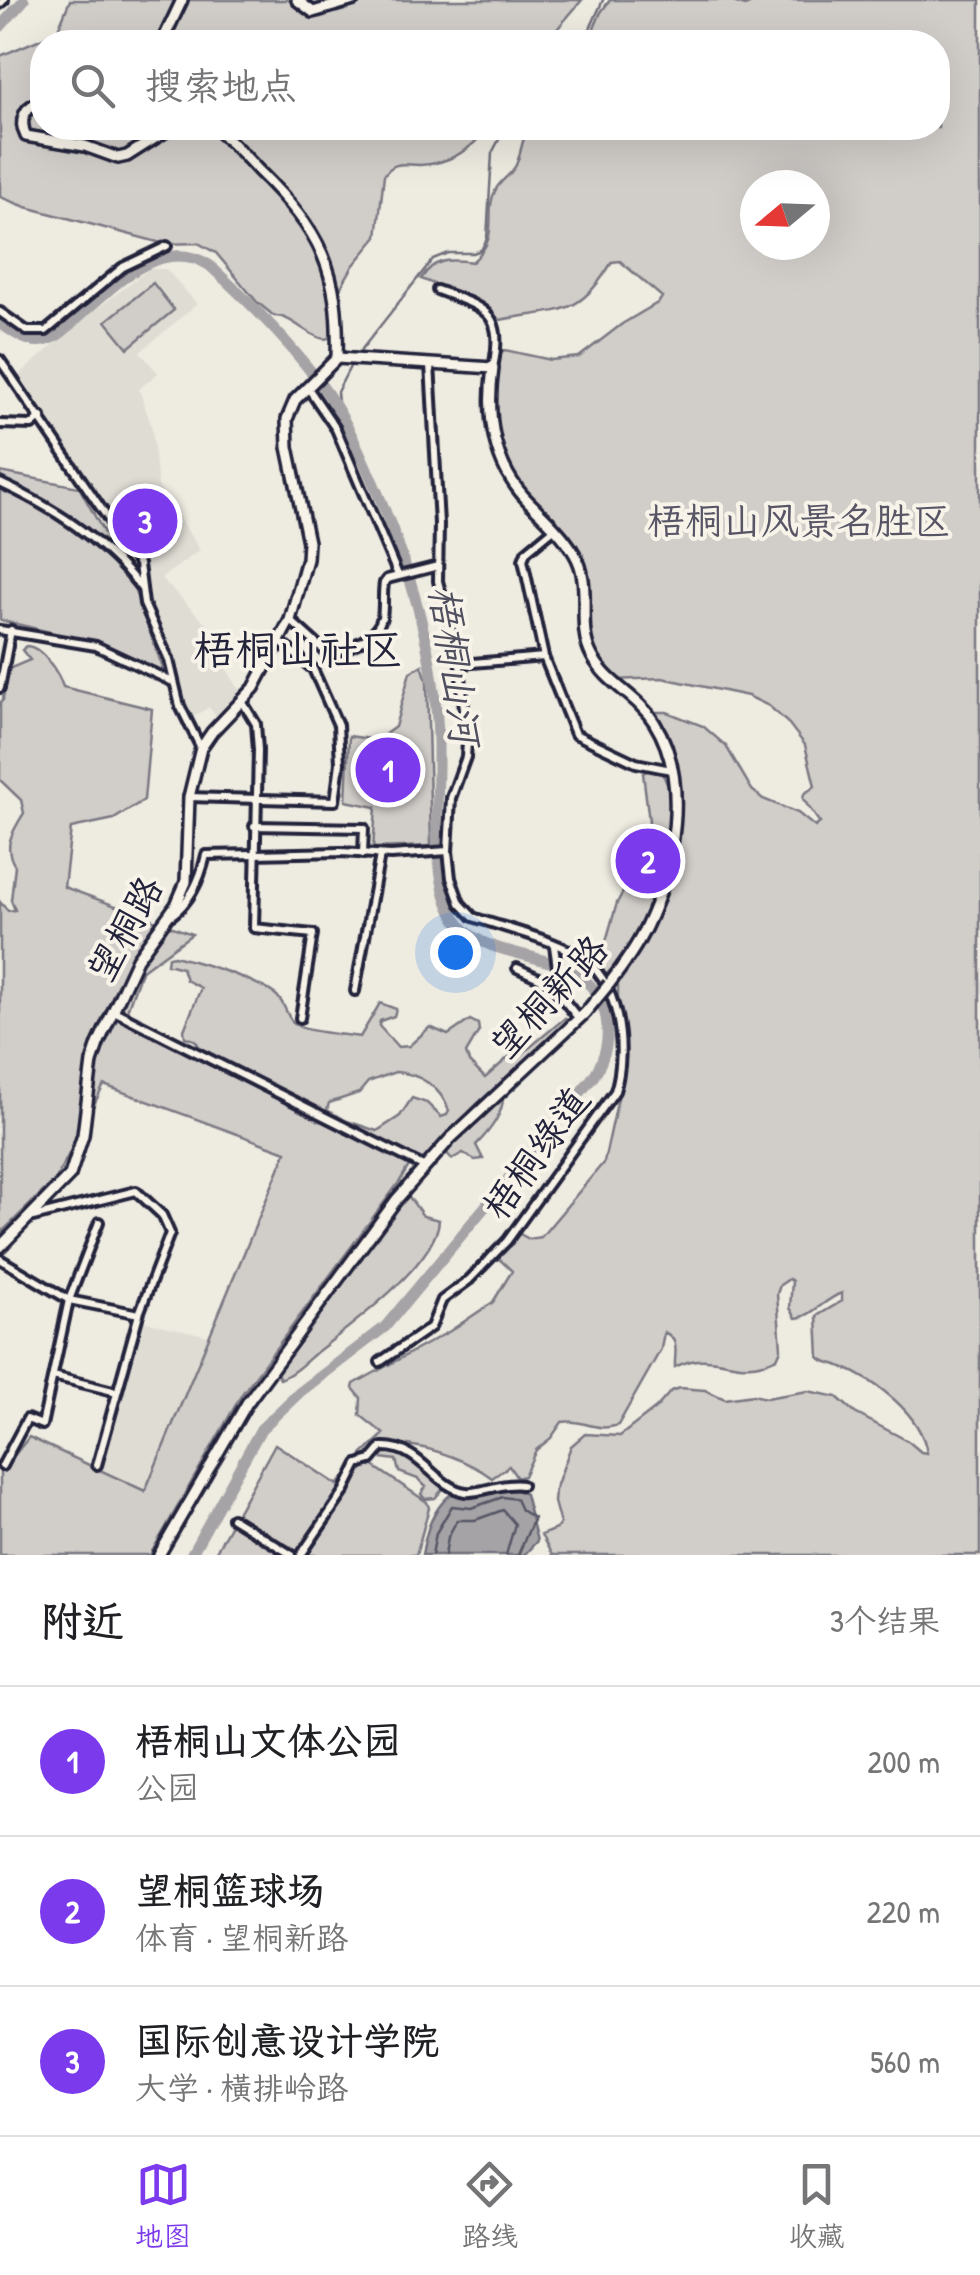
<!DOCTYPE html>
<html lang="zh">
<head>
<meta charset="utf-8">
<style>
  :root { --surface:#fff; --page:#f6f6f6; --text:#202124; --muted:#757577; --line:#e0e0e0; --accent:#7c3aed }
  body { margin:0; font-family:"Patrick Hand","LXGW WenKai TC",sans-serif; background:var(--page); color:var(--text) }
  .compass { position:absolute; left:740px; top:170px; width:90px; height:90px; border-radius:50%; background:var(--surface); box-shadow:0 10px 40px #0002; rotate:251deg }
  .you { position:absolute; left:455px; top:952px; width:35px; height:35px; margin:-25px; border:8px solid #fff; border-radius:50%; background:#1a73e8; box-shadow:0 0 0 15px #1a73e833 }
  .badge { display:grid; place-items:center; width:65px; height:65px; border-radius:50%; background:var(--accent); color:#fff; font-size:32px; font-weight:700 }
  .pin { position:absolute; translate:-50% -50%; border:5px solid #fff; box-shadow:0 2px 10px #0006 }
  .list { margin:0; padding:0; list-style:none }
  h2 { display:flex; justify-content:space-between; align-items:center; height:130px; margin:0; padding:0 40px; font-size:42px }
  h2 small { font-size:32px; font-weight:400; color:var(--muted) }
  .list li { display:grid; grid-template-columns:65px 1fr auto; gap:30px; align-items:center; box-sizing:border-box; height:150px; padding:0 40px; border-top:2px solid var(--line) }
  .list b { display:block; font-size:38px; white-space:nowrap }
  .list p { margin:0; font-size:32px; white-space:nowrap; color:var(--muted) }
  .list em { font-size:32px; font-style:normal; color:var(--muted) }
  .icon { flex:none; width:55px; height:55px; fill:none; stroke:currentColor; stroke-width:2; stroke-linecap:round; stroke-linejoin:round }
  .map { position:relative; flex:none; width:980px; height:1555px; overflow:hidden }
  .search { position:absolute; background:var(--surface); box-shadow:0 10px 40px #0002; left:30px; right:30px; top:30px; height:110px; display:flex; align-items:center; gap:25px; box-sizing:border-box; padding:0 35px; border-radius:40px; color:var(--muted); font-size:38px }
  .sheet { height:580px; background:var(--surface) }
  nav { display:flex; justify-content:space-around; align-items:center; box-sizing:border-box; height:140px; border-top:2px solid var(--line); background:var(--surface); font-size:28px; color:var(--muted) }
  nav a { display:grid; justify-items:center; gap:5px }
  nav .on { color:var(--accent) }
  .map>svg:first-child { display:block }
  .built { fill:#dfdcd4 }
  .green { fill:#d1cdc9; stroke:#7a7882; stroke-width:2.5; fill-rule:evenodd }
  .water { fill:#a6a3a6; stroke:#716f7b; stroke-width:2.5 }
  .lines { fill:none; stroke-linecap:round; stroke-linejoin:round }
  .shore { stroke:#575666; stroke-width:2.5 }
  .stream { stroke:#716f7b; stroke-width:2.5 }
  .river { stroke:#a6a3a6; stroke-width:11 }
  .street-casing { stroke:#22223b; stroke-width:14 }
  .secondary-casing { stroke:#22223b; stroke-width:16 }
  .street { stroke:#f7f3e8; stroke-width:6 }
  .secondary { stroke:#f7f3e8; stroke-width:9 }
  .secondary-bridge-casing { stroke:#22223b; stroke-width:16; stroke-linecap:butt }
  .secondary-bridge { stroke:#f7f3e8; stroke-width:9 }
  .labels { text-anchor:middle; stroke-width:8; stroke-linejoin:round; paint-order:stroke }
  .park-label { font-size:38px; fill:#575566; stroke:#f7f3e8 }
  .street-label { font-size:38px; fill:#22223b; stroke:#f7f3e8 }
  .water-label { font-size:40px; font-style:italic; fill:#504f60; stroke:#f7f3e8 }
  .quarter-label { font-size:42px; fill:#22223b; stroke:#f7f3e8 }
</style>
</head>
<body>
<div class="map">
<svg width="980" height="1555" viewBox="0 0 980 1555">
  <rect width="100%" height="100%" fill="#eeebe1"/>
  <filter id="ink" filterUnits="userSpaceOnUse"><feTurbulence type="fractalNoise" baseFrequency=".01" numOctaves="2"/><feDisplacementMap in="SourceGraphic" scale="20" xChannelSelector="R" yChannelSelector="G"/><feConvolveMatrix kernelMatrix="1 2 1 2 8 2 1 2 1" color-interpolation-filters="sRGB"/></filter>
  <g filter="url(#ink)">
    <g class="built">
      <path d="M149 269H166L197 304 140 352 158 373 139 389 152 428 158 486 200 550 161 578 234 652 224 665 243 696 220 721 209 707 192 718 182 698 171 655 147 605 143 587 95 491 17 377 77 324Z"/>
      <path d="M143 1321 208 1336 145 1492 101 1471Z"/>
    </g>
    <g class="green">
      <path d="M70 0H582L546 42H42V128H487C472 150 448 164 420 165 403 165 395 160 384 175L377 237 353 266 337 294 332 337 325 339C306 336 293 316 274 316L257 302 216 253 198 243 165 244 26 207 0 197V56L57 32Z"/>
      <path d="M610 0H727L745 6 758 0H980V1555H552L541 1535 556 1529 560 1524 554 1502 555 1490 571 1446 585 1434 620 1436 656 1408 671 1391 680 1388 705 1390 725 1399 753 1395 766 1398 808 1391 837 1397 855 1413 908 1441 921 1452 927 1453C921 1413 875 1380 840 1366 831 1362 826 1364 819 1357L817 1316 842 1301V1293C826 1298 812 1317 796 1318L790 1308 792 1281 789 1279 780 1285 777 1294 781 1349 777 1358C734 1379 715 1346 675 1367 674 1354 681 1340 664 1332L661 1349 618 1425C596 1433 581 1418 562 1422L551 1438 536 1450 524 1476 517 1478 509 1466 492 1478C469 1461 436 1449 408 1445L402 1451 442 1473V1490L435 1498 425 1499 421 1494 426 1487 418 1479 399 1472 396 1460 366 1456 372 1465 427 1502 429 1508 416 1555H214L275 1444 338 1485 362 1455 384 1434 360 1415 361 1398 353 1388 354 1384 450 1331 493 1302 512 1271 497 1257 518 1233 529 1239 541 1237 604 1162 618 1098 626 1039 618 1009V983L656 914 677 830 673 765 655 716 656 712H667L703 726 726 746 752 790 763 799 798 813 815 827 820 823 803 799 804 794 815 786 805 745 789 724 769 706 748 696 662 678 613 680 587 641 590 586 585 570 508 472 495 433 493 387 500 354 505 350 551 360 579 357 622 324 659 302 662 297 620 261 612 262C577 320 559 308 500 320L474 300 421 279C434 258 449 259 472 262 503 235 482 215 496 189 501 180 511 175 516 165 522 152 521 139 529 128H938V42H588L601 12ZM755 185H815V245H755Z"/>
      <path d="M153 283 174 310 128 348 106 321Z"/>
      <path d="M0 472 79 487 133 586 163 668 159 670 91 642 0 620Z"/>
      <path d="M26 646C42 646 59 674 63 687L152 709 144 800 114 819 71 828 64 887 192 934 141 971 124 1019 410 1164 400 1181 242 1394 150 1555H0V1473L29 1437 145 1491 286 1152 104 1085 56 1179 0 1234V902L8 911 15 910 11 900 15 866C2 846 13 831 24 813L21 800 0 780V703L3 700 6 670 30 660 22 650Z"/>
      <path d="M422 665 427 681 431 846 373 848 376 807 346 801 349 736 377 740 395 727 410 672Z"/>
      <path d="M649 770 660 771C674 788 672 819 667 840L656 843 644 840 649 821 643 773Z"/>
      <path d="M643 845 660 850C656 863 660 870 657 881 648 919 628 950 603 979L598 969 617 903 637 866Z"/>
      <path d="M174 956C202 963 253 978 276 995 286 1003 286 1020 298 1026 310 1033 345 1034 360 1037L380 1003 396 1009 394 1016 380 1021 379 1026 398 1047 409 1046 430 1027 448 1035 470 1020 478 1024 479 1031 466 1053 469 1062 485 1078 510 1056 523 1053 565 1018 567 1022 477 1104 420 1163 205 1055 195 1040 185 1037 184 1030 201 988 186 980 182 968 167 964 168 957ZM395 1072C419 1073 441 1087 449 1111L447 1115 441 1117 427 1103 412 1098 400 1116 377 1131 347 1121 327 1110 329 1103 359 1093 368 1082Z"/>
      <path d="M498 1096 503 1099C502 1117 488 1133 476 1145L483 1159 475 1160 463 1153 452 1159 445 1151 446 1148Z"/>
      <path d="M407 1194 423 1216 439 1220C437 1263 350 1326 318 1351 306 1361 294 1374 280 1379L277 1373 282 1365Z"/>
    </g>
    <path class="water" d="M508 1486 525 1494 537 1541 524 1555H422C426 1531 432 1510 451 1494L470 1498Z"/>
    <g class="lines">
      <g class="shore">
        <path d="M432 1555 436 1533 452 1506 471 1508 503 1497 516 1499 521 1510 534 1518 518 1555"/>
        <path d="M445 1555 448 1537 457 1520H475L503 1510 515 1524 506 1555"/>
      </g>
      <g class="stream">
        <path d="M584 42 603 0"/>
        <path d="M358 354 433 259 448 253H473L481 250 487 239 492 153 505 128"/>
        <path d="M339 414 337 392 353 361"/>
      </g>
      <g class="river">
        <path d="M0 27 24 0"/>
        <path d="M0 323C12 331 27 344 42 341 55 340 66 329 75 320 111 289 159 234 209 265 252 304 293 345 327 393 346 420 359 450 372 480 406 556 431 635 437 719 441 769 433 821 440 870 443 892 449 916 466 931 503 965 593 947 606 1018 610 1040 605 1057 594 1076L385 1327 300 1392 261 1429 191 1555"/>
      </g>
      <defs>
        <g id="street">
          <path d="M0 4 4 0"/>
          <path d="M437 290C485 308 505 311 493 368"/>
          <path d="M0 312 27 331H46L123 267 167 246"/>
          <path d="M0 360 139 564 144 604 169 660 180 706 201 748"/>
          <path d="M308 388 336 429 398 575"/>
          <path d="M0 424 32 425 41 417"/>
          <path d="M0 483C55 508 104 540 141 588"/>
          <path d="M555 528 526 552 523 560 544 657 575 734 636 763 671 770"/>
          <path d="M290 620 329 655C348 648 377 639 382 617 384 606 382 594 384 583L387 579 438 566"/>
          <path d="M0 630 96 646 173 682"/>
          <path d="M460 664 544 657"/>
          <path d="M0 688 11 630"/>
          <path d="M242 701 256 724 258 750 254 928 313 934 300 1018"/>
          <path d="M189 797 335 801 340 763 338 725 313 669 279 641"/>
          <path d="M254 826 364 828 363 854"/>
          <path d="M172 915C191 901 201 877 206 855L341 852 391 855 448 851"/>
          <path d="M554 946 561 995"/>
          <path d="M517 968 550 983 579 1019"/>
          <path d="M355 991 380 855"/>
          <path d="M114 1011 423 1166"/>
          <path d="M29 1218 136 1191 162 1215 170 1233 139 1314 97 1465"/>
          <path d="M0 1259 69 1300 139 1314"/>
          <path d="M380 1362 431 1327 442 1300 469 1280 507 1241 615 1091C628 1050 620 979 578 955 546 937 507 929 473 917L460 903 451 878 448 851 451 798 466 757 467 743 460 664 438 581 439 524 430 364"/>
          <path d="M53 1376 117 1392"/>
          <path d="M2 1466 27 1419 42 1425 69 1300 99 1222"/>
          <path d="M232 1518 292 1555"/>
          <path d="M301 1555 344 1492 358 1464 371 1460 382 1447C420 1445 435 1488 466 1492 479 1494 501 1482 522 1485"/>
        </g>
        <g id="secondary">
          <path d="M297 0 313 12 354 0"/>
          <path d="M162 42 182 0"/>
          <path d="M42 102C25 105 18 120 26 136L85 146 118 158 127 156 171 128"/>
          <path d="M214 128C231 140 245 156 259 171 321 232 340 270 337 358"/>
          <path d="M337 358 493 368C486 416 493 466 529 502 545 518 562 533 574 553 594 585 575 625 592 656 607 684 638 696 654 722 691 780 674 869 646 927 636 948 623 966 609 984"/>
          <path d="M0 1247 70 1175 83 1135 92 1062 98 1044 137 959 176 905 186 882 189 797 201 748 212 732 254 688 290 620 307 559 308 542 288 447 287 419 295 400 337 358"/>
          <path d="M159 1555 247 1403 397 1199 450 1139 585 1013"/>
        </g>
      </defs>
      <use href="#street" class="street-casing"/>
      <use href="#secondary" class="secondary-casing"/>
      <use href="#street" class="street"/>
      <use href="#secondary" class="secondary"/>
      <defs>
        <path id="secondary-bridge" d="M585 1013 609 984"/>
      </defs>
      <use href="#secondary-bridge" class="secondary-bridge-casing"/>
      <use href="#secondary-bridge" class="secondary-bridge"/>
    </g>
  </g>
  <g class="labels">
    <g class="park-label">
      <text x="799" y="534">梧桐山风景名胜区</text>
    </g>
    <g class="street-label">
      <text transform="translate(125 929) rotate(-61)" y="13">望桐路</text>
      <text transform="translate(549 997) rotate(-47)" y="13">望桐新路</text>
      <text transform="translate(536 1153) rotate(-54)" y="13">梧桐绿道</text>
    </g>
    <g class="water-label">
      <text transform="translate(455 665) rotate(82)" y="14">梧桐山河</text>
    </g>
    <g class="quarter-label">
      <text x="298" y="664">梧桐山社区</text>
    </g>
  </g>
</svg>
<svg class="compass" viewBox="-18 -18 36 36"><path d="M0-13l5 13h-10z" fill="#e53935"/><path d="M0 13l5-13h-10z" fill="#757577"/></svg>
<div class="you"></div>
<div class="pin badge" style="left:388px;top:770px">1</div>
<div class="pin badge" style="left:648px;top:861px">2</div>
<div class="pin badge" style="left:145px;top:521px">3</div>
<div class="search"><svg class="icon" aria-label="search" viewBox="0 0 24 24"><circle cx="10" cy="10" r="6"/><path d="M15 15l6 6"/></svg>搜索地点</div>
</div>
<section class="sheet">
<h2>附近<small>3个结果</small></h2>
<ul class="list">
<li><span class="badge">1</span><div><b>梧桐山文体公园</b><p>公园</p></div><em>200 m</em></li>
<li><span class="badge">2</span><div><b>望桐篮球场</b><p>体育 · 望桐新路</p></div><em>220 m</em></li>
<li><span class="badge">3</span><div><b>国际创意设计学院</b><p>大学 · 横排岭路</p></div><em>560 m</em></li>
</ul>
</section>
<nav>
<a class="on"><svg class="icon" aria-label="map" viewBox="0 0 24 24"><path d="M3 6l6-2 6 2 6-2v14l-6 2-6-2-6 2zM9 4v14M15 6v14"/></svg>地图</a>
<a><svg class="icon" aria-label="directions" viewBox="0 0 24 24"><path d="M12 3l9 9-9 9-9-9zM9 14v-3h6M13 9l2 2-2 2"/></svg>路线</a>
<a><svg class="icon" aria-label="saved" viewBox="0 0 24 24"><path d="M7 4h10v16l-5-4-5 4z"/></svg>收藏</a>
</nav>
</body>
</html>
